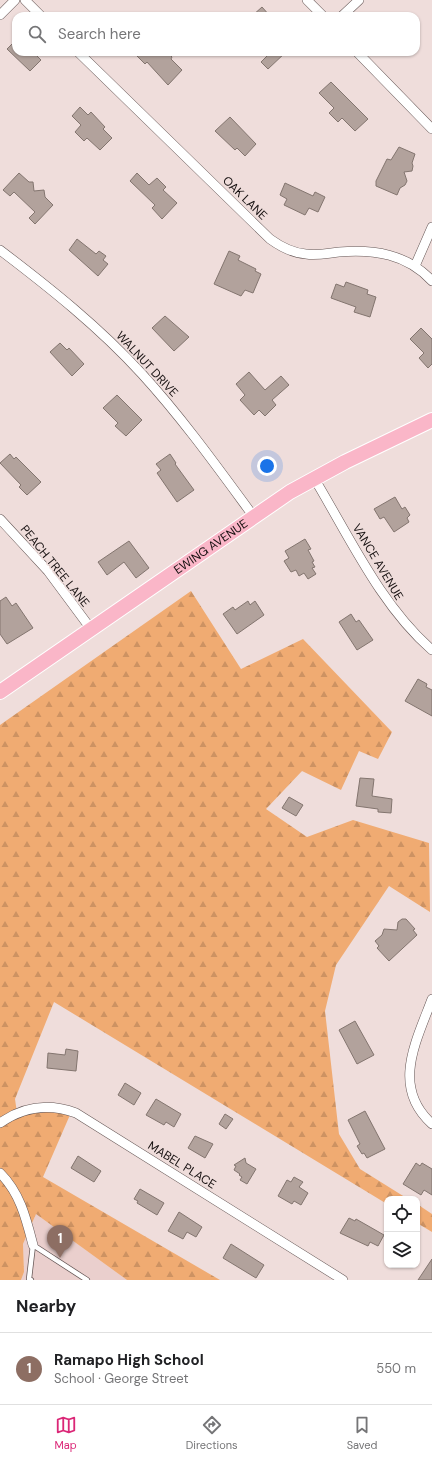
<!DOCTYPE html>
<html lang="en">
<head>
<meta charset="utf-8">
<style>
  :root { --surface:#fff; --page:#f6f6f6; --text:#202124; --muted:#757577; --line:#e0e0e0; --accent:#db2777 }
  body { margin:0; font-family:"DM Sans",sans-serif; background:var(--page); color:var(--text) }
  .controls { position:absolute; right:12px; bottom:12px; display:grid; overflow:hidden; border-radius:8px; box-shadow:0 1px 3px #0004 }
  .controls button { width:36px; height:36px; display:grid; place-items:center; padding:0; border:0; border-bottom:1px solid var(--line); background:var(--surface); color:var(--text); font:20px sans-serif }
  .you { position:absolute; left:267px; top:466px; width:14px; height:14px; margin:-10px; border:3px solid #fff; border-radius:50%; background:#1a73e8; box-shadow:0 0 0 6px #1a73e833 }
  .badge { display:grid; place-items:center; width:26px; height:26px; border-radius:50%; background:var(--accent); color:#fff; font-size:13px; font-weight:700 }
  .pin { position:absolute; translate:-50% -33px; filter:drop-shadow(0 1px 2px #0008) }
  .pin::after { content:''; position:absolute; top:21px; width:14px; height:12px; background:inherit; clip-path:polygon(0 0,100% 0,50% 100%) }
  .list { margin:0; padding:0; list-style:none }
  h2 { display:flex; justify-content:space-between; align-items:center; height:52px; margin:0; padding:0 16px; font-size:17px }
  h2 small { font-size:13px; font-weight:400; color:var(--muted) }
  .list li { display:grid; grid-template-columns:26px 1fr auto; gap:12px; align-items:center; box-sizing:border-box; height:72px; padding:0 16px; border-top:1px solid var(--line) }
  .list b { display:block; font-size:15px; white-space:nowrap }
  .list p { margin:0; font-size:13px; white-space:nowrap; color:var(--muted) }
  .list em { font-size:13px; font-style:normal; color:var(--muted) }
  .icon { flex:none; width:22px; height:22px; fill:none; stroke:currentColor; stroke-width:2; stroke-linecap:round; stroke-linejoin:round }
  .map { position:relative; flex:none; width:432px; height:1280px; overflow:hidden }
  .search { position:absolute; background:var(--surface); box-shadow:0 1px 3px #0004; left:12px; right:12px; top:12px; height:44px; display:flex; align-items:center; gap:10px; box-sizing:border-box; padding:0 14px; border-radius:12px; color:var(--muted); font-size:15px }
  .sheet { height:124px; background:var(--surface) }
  nav { display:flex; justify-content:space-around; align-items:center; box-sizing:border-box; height:56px; border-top:1px solid var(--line); background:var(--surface); font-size:11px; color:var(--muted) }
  nav a { display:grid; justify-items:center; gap:2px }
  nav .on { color:var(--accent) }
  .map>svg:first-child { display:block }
  .built { fill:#eacfcd }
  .forest { fill:url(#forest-firs) }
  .building { fill:#b2a29c; stroke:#83756f }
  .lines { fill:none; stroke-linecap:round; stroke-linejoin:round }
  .service-casing { stroke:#655655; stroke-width:6 }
  .minor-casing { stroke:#655655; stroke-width:10 }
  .primary-casing { stroke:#fff; stroke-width:16 }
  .service { stroke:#fff; stroke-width:4.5 }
  .minor { stroke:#fff; stroke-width:9 }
  .primary { stroke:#fab6c8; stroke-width:14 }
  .labels { text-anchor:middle; stroke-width:3.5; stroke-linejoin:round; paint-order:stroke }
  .street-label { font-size:12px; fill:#161010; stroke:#efdddb }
</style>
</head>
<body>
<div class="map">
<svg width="432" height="1280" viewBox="0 0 432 1280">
  <defs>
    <pattern id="forest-firs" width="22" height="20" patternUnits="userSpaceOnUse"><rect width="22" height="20" fill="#f0ab72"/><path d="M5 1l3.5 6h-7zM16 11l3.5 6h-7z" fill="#cd9262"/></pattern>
  </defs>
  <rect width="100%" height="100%" fill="#efdddb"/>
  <path class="built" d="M36 1214 127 1280H21L24 1272 23 1244Z"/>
  <g class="forest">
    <path d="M191 591 241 669 303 639 392 732 378 759 359 751 341 790 302 771 266 809 307 837 353 820 429 843 430 912 389 886 336 965 325 1011 339 1134 360 1169 408 1199H387V1204L54 1002 15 1099 17 1113 73 1108 43 1177 220 1280H127L36 1214 23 1244 24 1272 21 1280H0V725Z"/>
    <path d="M417 1204 432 1214V1232L417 1223Z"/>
  </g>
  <g class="building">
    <path d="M262 7 270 16H252Z"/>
    <path d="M16 40V52H33L41 60 30 71 7 49Z"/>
    <path d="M141 52H167L172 57 171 59 182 70 168 85 147 62 145 64 137 56Z"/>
    <path d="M271 52H286L268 69 261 62Z"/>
    <path d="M331 82 368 119 355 131 342 118 338 122 329 113 334 108 319 93Z"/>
    <path d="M80 107 88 115 91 112 105 127 103 129 112 138 100 150 87 138 84 141 75 132 81 125 72 116Z"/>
    <path d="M230 117 256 144 245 156 237 148 235 150 215 131Z"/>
    <path d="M399 147 415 154 412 163 413 166 412 171 404 172 407 181 405 185 400 188 397 195 376 186V181L387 159 391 160Z"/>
    <path d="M19 173 29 182H33L34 191 44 190 45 197 53 205 35 224 29 218 35 212 14 192 10 196 3 190Z"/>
    <path d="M137 173 149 185 157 178 166 187 163 190 177 203 162 219 152 208 155 205 130 181Z"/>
    <path d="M285 183 313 196 315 192 325 197 318 212 309 208 305 215 284 205 287 199 280 195Z"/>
    <path d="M77 239 96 254 99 251 106 256 103 260 108 264 98 276 69 250Z"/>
    <path d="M229 251 240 256 238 260 256 269 255 271 261 274 253 293 245 290 241 296 214 284Z"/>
    <path d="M346 282 368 290 367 294 376 297 370 317 354 312 356 307 331 298 336 284 344 287Z"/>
    <path d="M165 316 189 337 174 351 152 328Z"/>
    <path d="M421 328 432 339V364L428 368 419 358 424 353 410 339Z"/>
    <path d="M60 343 67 350 69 348 84 364 72 376 50 352Z"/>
    <path d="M249 372 265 390 281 376 289 385 272 400 276 405 265 416 259 410 254 415 240 400 245 395 236 384Z"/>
    <path d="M117 395 142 420 126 436 115 426 118 423 103 408Z"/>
    <path d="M10 454 14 459 16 457 41 482 27 495 19 487 21 485 0 463Z"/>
    <path d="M170 454 176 463 175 464 194 490 177 502 157 473 161 470 156 464Z"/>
    <path d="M395 497 402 509 405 507 410 515 407 518 409 522 394 532 384 517 380 519 374 509Z"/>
    <path d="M305 539 311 549 308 550 314 561 312 562 315 567 312 568 316 574 308 579 304 573 299 576 296 570 291 572 284 561 289 558 285 551Z"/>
    <path d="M129 541 149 568 136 578 124 562 107 575 98 562Z"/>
    <path d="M6 597 12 606 16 603 33 628 7 644 0 634V601Z"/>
    <path d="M248 601 250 605 255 601 264 615 237 634 223 614 233 607 235 610Z"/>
    <path d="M351 614 356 622 359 620 373 640 357 650 339 622Z"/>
    <path d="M418 679 427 684 426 687 432 690V716L405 701Z"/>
    <path d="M360 778 374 779 372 796 392 799 391 813 378 812V809L356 806Z"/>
    <path d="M289 797 303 805 296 816 282 808Z"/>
    <path d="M402 919H406L415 929 413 930 417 935 389 961 377 948 379 946 375 941 382 935 384 929 397 930 398 922Z"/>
    <path d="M355 1021 374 1055 357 1064 339 1030Z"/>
    <path d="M66 1049 78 1051 76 1071 47 1068 48 1053 65 1055Z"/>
    <path d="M125 1083 141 1093 134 1105 118 1095Z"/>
    <path d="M156 1099 181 1114 174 1127 166 1122 164 1125 146 1115Z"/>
    <path d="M365 1111 385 1149 367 1158 364 1153 362 1154 357 1146 360 1144 348 1120Z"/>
    <path d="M225 1114 233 1119 226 1129 219 1124Z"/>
    <path d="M195 1136 213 1144 205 1158 188 1148Z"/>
    <path d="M78 1156 101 1171 94 1182 71 1168Z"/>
    <path d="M245 1158 246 1163 256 1169 247 1184 240 1180 242 1177 239 1175 240 1174 234 1170 236 1166 234 1165Z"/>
    <path d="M416 1163 420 1166 422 1163 432 1169V1195L424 1190 421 1195 403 1184Z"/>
    <path d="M294 1177 303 1182 299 1187 308 1193 301 1205 294 1201 292 1204 278 1196 287 1180 291 1182Z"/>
    <path d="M140 1189 164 1203 157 1215 137 1203 138 1201 134 1199Z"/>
    <path d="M179 1212 202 1227 196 1237 187 1232 183 1239 168 1231Z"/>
    <path d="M349 1218 355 1221 356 1219 384 1235 378 1246 370 1242 368 1246 340 1233Z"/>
    <path d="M231 1244 264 1265 256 1278 223 1258Z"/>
    <path d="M432 1259V1280H418Z"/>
  </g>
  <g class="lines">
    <defs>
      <path id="service" d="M31 1280 29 1279 33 1245 87 1280"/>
      <g id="minor">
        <path d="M25 0 41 16"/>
        <path d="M307 0 323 16"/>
        <path d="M0 15 15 0"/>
        <path d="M342 16 359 0"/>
        <path d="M78 52 270 239C281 247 292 253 306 254 317 256 328 253 339 252 374 249 407 254 432 281"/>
        <path d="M357 52 432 129"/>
        <path d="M0 250C50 288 99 327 142 374 183 419 218 468 254 517"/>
        <path d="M415 266 432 227"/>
        <path d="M314 478C349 536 381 606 432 650"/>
        <path d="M0 519 48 571 91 629"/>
        <path d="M432 999C416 1042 391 1087 432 1124"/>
        <path d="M0 1123C24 1106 49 1103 76 1113L343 1280"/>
        <path d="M0 1173C20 1193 26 1218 33 1245"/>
      </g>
      <g id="primary">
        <path id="s1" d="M0 692 290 492 345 462 432 420"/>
      </g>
    </defs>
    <use href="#service" class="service-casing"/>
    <use href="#minor" class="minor-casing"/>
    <use href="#primary" class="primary-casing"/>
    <use href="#service" class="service"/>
    <use href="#minor" class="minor"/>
    <use href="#primary" class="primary"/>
  </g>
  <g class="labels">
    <g class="street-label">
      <text transform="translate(245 198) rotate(44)" y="4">OAK LANE</text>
      <text transform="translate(147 364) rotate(47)" y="4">WALNUT DRIVE</text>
      <text dy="4" stroke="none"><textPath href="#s1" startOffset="256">EWING AVENUE</textPath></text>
      <text transform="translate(378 562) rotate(59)" y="4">VANCE AVENUE</text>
      <text transform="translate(55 566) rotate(51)" y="4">PEACH TREE LANE</text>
      <text transform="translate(182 1165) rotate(32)" y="4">MABEL PLACE</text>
    </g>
  </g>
</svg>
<div class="controls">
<button><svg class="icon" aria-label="locate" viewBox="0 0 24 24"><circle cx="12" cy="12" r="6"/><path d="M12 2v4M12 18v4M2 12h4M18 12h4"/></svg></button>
<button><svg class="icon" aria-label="layers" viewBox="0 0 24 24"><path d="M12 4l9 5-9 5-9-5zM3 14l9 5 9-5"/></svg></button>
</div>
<div class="you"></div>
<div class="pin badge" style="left:60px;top:1258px;background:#8d6e63">1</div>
<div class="search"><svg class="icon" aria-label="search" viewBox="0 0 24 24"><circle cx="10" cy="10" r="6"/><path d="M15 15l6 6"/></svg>Search here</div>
</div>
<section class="sheet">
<h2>Nearby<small></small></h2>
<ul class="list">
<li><span class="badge" style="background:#8d6e63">1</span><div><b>Ramapo High School</b><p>School · George Street</p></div><em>550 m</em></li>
</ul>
</section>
<nav>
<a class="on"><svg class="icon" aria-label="map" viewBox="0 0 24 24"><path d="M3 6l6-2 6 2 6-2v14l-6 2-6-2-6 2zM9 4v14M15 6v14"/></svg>Map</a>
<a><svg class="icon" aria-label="directions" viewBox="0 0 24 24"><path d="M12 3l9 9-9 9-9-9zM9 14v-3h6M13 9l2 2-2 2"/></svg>Directions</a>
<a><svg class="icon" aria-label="saved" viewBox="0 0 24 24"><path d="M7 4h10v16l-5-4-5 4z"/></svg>Saved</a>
</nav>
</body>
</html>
